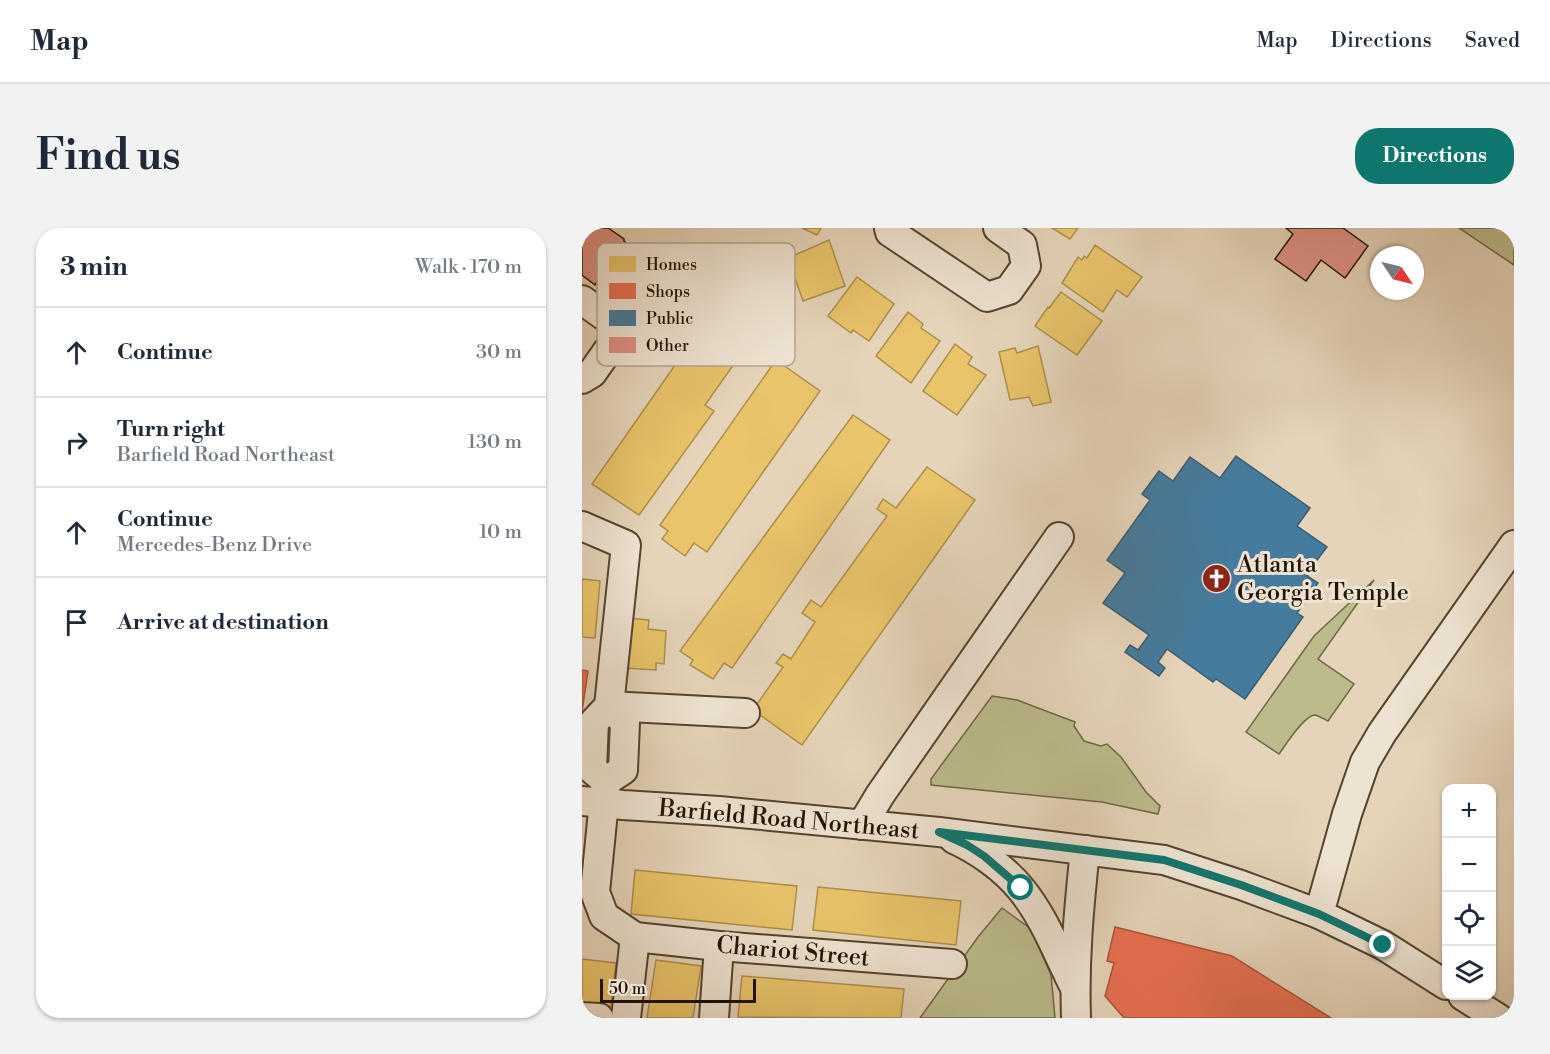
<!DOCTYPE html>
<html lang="en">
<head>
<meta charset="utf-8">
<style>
  :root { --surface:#fff; --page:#f2f2f3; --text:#1f2937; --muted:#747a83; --line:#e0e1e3; --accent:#0f766e }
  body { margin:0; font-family:"Libre Bodoni",serif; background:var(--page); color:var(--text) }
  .controls { position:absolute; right:18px; bottom:18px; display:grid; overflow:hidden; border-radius:12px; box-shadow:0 2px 4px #0004 }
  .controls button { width:54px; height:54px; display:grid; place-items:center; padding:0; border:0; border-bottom:2px solid var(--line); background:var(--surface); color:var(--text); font:30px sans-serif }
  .compass { position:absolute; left:788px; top:18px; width:54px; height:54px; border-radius:50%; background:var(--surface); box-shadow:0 2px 4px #0004; rotate:125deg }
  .scale { position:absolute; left:18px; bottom:15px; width:156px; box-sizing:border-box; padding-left:6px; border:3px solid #231400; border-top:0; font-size:16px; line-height:21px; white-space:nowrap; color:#231400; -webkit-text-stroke:4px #eee3d2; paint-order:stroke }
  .stop { position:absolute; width:18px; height:18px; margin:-14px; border:4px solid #0f766e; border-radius:50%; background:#fff }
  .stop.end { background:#0f766e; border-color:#fff; box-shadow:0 2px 6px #0008 }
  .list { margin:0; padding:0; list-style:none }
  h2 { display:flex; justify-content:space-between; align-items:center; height:78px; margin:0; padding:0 24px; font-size:26px }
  h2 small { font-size:20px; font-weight:400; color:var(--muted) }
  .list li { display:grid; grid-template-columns:39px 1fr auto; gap:18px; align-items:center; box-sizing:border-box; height:90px; padding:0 24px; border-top:2px solid var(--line) }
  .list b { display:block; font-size:22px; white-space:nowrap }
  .list p { margin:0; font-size:20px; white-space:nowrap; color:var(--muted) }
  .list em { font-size:20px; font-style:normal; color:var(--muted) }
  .icon { flex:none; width:33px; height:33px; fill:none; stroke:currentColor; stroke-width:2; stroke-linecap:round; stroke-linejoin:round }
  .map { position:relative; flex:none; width:932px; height:790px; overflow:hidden; border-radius:24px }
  header { display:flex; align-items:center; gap:36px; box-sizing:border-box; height:84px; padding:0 30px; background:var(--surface); border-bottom:2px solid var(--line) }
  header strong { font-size:28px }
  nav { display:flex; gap:33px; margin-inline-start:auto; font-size:21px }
  .intro { display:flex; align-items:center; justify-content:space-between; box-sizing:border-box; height:144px; padding:0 36px }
  h1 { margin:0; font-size:42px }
  .button { padding:15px 27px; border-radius:24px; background:var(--accent); color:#fff; font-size:21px; font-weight:700 }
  main { display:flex; gap:36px; padding:0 36px }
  aside { flex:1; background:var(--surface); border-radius:24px; box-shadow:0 2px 4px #0004 }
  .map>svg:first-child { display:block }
  .green { fill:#bbbb8b; stroke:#6f6846; stroke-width:1.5 }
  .homes { fill:#e9c46a; stroke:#ae8f4a; stroke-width:1.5 }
  .shops { fill:#e76f51; stroke:#ac5439; stroke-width:1.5 }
  .public { fill:#457b9d; stroke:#3b5c6e; stroke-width:1.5 }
  .building { fill:#df9083; stroke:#231400; stroke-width:1.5 }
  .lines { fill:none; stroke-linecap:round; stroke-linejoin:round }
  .minor-casing { stroke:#54442e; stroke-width:32 }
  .minor { stroke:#eee3d2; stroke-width:28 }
  .route { stroke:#0f766e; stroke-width:8 }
  .labels { text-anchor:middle; stroke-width:6; stroke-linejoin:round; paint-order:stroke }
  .poi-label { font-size:24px; fill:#231400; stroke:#eee3d2; text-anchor:start }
  .street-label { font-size:24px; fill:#231400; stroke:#eee3d2 }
  .key { fill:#eee3d2; stroke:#b1a593; stroke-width:1.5 }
  .key-label { font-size:16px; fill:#231400 }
</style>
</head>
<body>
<header>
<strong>Map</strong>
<nav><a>Map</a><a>Directions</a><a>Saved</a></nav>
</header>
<div class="intro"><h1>Find us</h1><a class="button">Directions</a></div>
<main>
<aside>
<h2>3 min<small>Walk · 170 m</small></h2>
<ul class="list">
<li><svg class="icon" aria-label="ahead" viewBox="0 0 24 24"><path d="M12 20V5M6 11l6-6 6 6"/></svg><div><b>Continue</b></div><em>30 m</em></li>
<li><svg class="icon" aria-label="right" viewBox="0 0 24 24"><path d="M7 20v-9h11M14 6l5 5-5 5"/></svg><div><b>Turn right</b><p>Barfield Road Northeast</p></div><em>130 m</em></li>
<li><svg class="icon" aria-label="ahead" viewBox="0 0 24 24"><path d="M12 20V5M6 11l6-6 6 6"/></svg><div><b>Continue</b><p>Mercedes-Benz Drive</p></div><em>10 m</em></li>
<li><svg class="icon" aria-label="arrive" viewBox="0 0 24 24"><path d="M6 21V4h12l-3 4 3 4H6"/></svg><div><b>Arrive at destination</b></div></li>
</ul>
</aside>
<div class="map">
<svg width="932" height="790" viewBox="0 0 932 790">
  <rect width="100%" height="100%" fill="#e5d4b9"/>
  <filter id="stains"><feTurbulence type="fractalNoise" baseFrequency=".00333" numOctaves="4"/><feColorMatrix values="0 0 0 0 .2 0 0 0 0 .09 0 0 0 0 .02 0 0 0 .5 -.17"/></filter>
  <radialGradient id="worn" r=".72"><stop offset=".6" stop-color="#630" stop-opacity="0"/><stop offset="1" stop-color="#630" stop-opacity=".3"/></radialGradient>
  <g class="green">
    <path d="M877 0H932V37Z"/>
    <path d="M792 352 736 431 772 456 746 493C742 491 737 488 733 487 722 487 703 518 697 526L664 504 732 408Z"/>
    <path d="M410 468 435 472 493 494 492 498 502 513 519 518 525 516 539 529 564 564 578 578 576 586 520 574 349 557V551Z"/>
    <path d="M420 680 449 701 469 747 473 790H338L396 709Z"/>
  </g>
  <g class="homes">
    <path d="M220 0H239L235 7Z"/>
    <path d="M470 0H496L488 11Z"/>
    <path d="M247 12 263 58 221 73 206 30Z"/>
    <path d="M513 17 560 49 545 69 535 62 521 84 480 55 496 29 500 32 502 28 505 30Z"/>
    <path d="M275 49 312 76 287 113 271 102 269 105 246 88Z"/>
    <path d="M479 64 520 93 495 127 453 98 466 79 467 80Z"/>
    <path d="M130 84 169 112 123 177 132 183 57 287 10 256Z"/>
    <path d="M326 84 341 96 339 100 358 113 329 155 294 128Z"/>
    <path d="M373 116 390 129 386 136 404 147 375 187 341 163Z"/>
    <path d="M456 118 469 174 451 178 447 169 428 172 417 124 433 120 435 125Z"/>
    <path d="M194 132 238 163 125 324 112 315 103 328 80 311 86 303 78 297Z"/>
    <path d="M271 187 308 212 150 440 142 435 131 451 108 437 111 432 98 423Z"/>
    <path d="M345 239 393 272 220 517 171 482 201 439 194 435 201 426 209 431 233 394 220 385 229 372 239 379 305 288 295 281 301 271 314 280Z"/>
    <path d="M0 351 18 353 13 410 0 409Z"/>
    <path d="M45 390 67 392 66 401 84 403 82 436 74 435V442L42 440Z"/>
    <path d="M53 642 215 658 210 702 49 686Z"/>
    <path d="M236 659 379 673 374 717 231 702Z"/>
    <path d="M0 731 34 735 29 778 0 775Z"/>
    <path d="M74 732 119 738 111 790H65Z"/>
    <path d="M160 748 322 761 319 790 156 789Z"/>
  </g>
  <g class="shops">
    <path d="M0 442 6 443 0 484Z"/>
    <path d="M533 699 650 728 749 790H542L523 768 532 735 525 733Z"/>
  </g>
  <path class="public" d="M654 228 728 280 715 298 745 319 726 344 727 345 725 348 736 355 715 385 721 389 663 471 634 451 631 454 585 421 576 434 583 440 577 448 543 424 548 417 556 422 567 407 521 375 543 345 525 332 568 272 560 266 577 243 591 253 608 229 638 250Z"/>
  <g class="building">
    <path d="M0 0H26L42 11V13L69 33 72 30 99 50 93 58 104 68 85 95 76 89 74 91 66 86 62 91 38 74 39 72 15 54 13 57 0 47Z"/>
    <path d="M761 0 786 18 763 50 739 32 724 53 693 31 711 6 704 0Z"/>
  </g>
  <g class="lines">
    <defs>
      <g id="minor">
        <path d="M307 0 308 4 405 69 427 62 444 38 440 17 416 0"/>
        <path d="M0 72 41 101 10 145 0 151"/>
        <path d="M0 298 44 317 27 478 12 494 10 541 24 553"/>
        <path d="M27 478 43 494 41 542 24 553 13 664 22 688 53 709 137 718 370 736"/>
        <path d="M27 478 163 485"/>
        <path d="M0 573 41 577 137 583 357 604 582 632 659 657 737 686 801 717 864 757"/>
        <path d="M280 597 298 567 477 309"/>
        <path d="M372 611C396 622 422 640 439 661 463 690 476 727 493 760"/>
        <path d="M737 686 765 586 783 534 800 505 932 317"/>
        <path d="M881 768 916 790"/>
        <path d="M0 789 17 790"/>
        <path d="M44 790 53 709"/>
        <path d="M132 790 137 718"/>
        <path d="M494 790C492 732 497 679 503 622"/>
      </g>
    </defs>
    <use href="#minor" class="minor-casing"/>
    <use href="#minor" class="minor"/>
  </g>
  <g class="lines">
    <path class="route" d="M439 660 402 628 385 617 357 604 582 632 659 657 737 686 801 717"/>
  </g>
  <defs>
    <symbol id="church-disc" viewBox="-11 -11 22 22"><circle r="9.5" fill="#8f2418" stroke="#eee3d2"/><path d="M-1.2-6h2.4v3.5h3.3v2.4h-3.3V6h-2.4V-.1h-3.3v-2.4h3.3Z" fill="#fff"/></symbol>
  </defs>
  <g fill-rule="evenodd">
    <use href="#church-disc" x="618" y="334" width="33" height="33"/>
  </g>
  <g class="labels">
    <g class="poi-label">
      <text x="655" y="344">Atlanta<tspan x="655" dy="28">Georgia Temple</tspan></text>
    </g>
    <g class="street-label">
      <text transform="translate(207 591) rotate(5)" y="8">Barfield Road Northeast</text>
      <text transform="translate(211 723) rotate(5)" y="8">Chariot Street</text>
    </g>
  </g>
  <rect x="15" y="15" width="198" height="123" rx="9" class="key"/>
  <rect x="27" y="28" width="27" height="16" fill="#e9c46a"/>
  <rect x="27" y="55" width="27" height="16" fill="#e76f51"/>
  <rect x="27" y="82" width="27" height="16" fill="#457b9d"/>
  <rect x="27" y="109" width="27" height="16" fill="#df9083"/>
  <g class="key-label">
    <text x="64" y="42">Homes</text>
    <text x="64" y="69">Shops</text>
    <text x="64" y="96">Public</text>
    <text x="64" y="123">Other</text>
  </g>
  <rect width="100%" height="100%" filter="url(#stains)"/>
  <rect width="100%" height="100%" fill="url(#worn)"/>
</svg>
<div class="controls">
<button>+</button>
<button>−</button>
<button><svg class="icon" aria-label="locate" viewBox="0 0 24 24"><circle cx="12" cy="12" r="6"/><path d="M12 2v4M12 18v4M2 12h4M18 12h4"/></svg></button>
<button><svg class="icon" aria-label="layers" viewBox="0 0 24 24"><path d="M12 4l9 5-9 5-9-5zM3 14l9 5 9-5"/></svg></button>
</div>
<svg class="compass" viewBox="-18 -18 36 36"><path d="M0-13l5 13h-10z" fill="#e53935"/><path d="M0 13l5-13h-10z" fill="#747a83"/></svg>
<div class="scale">50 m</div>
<div class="stop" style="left:439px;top:660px"></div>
<div class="stop end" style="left:801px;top:717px"></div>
</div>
</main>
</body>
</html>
